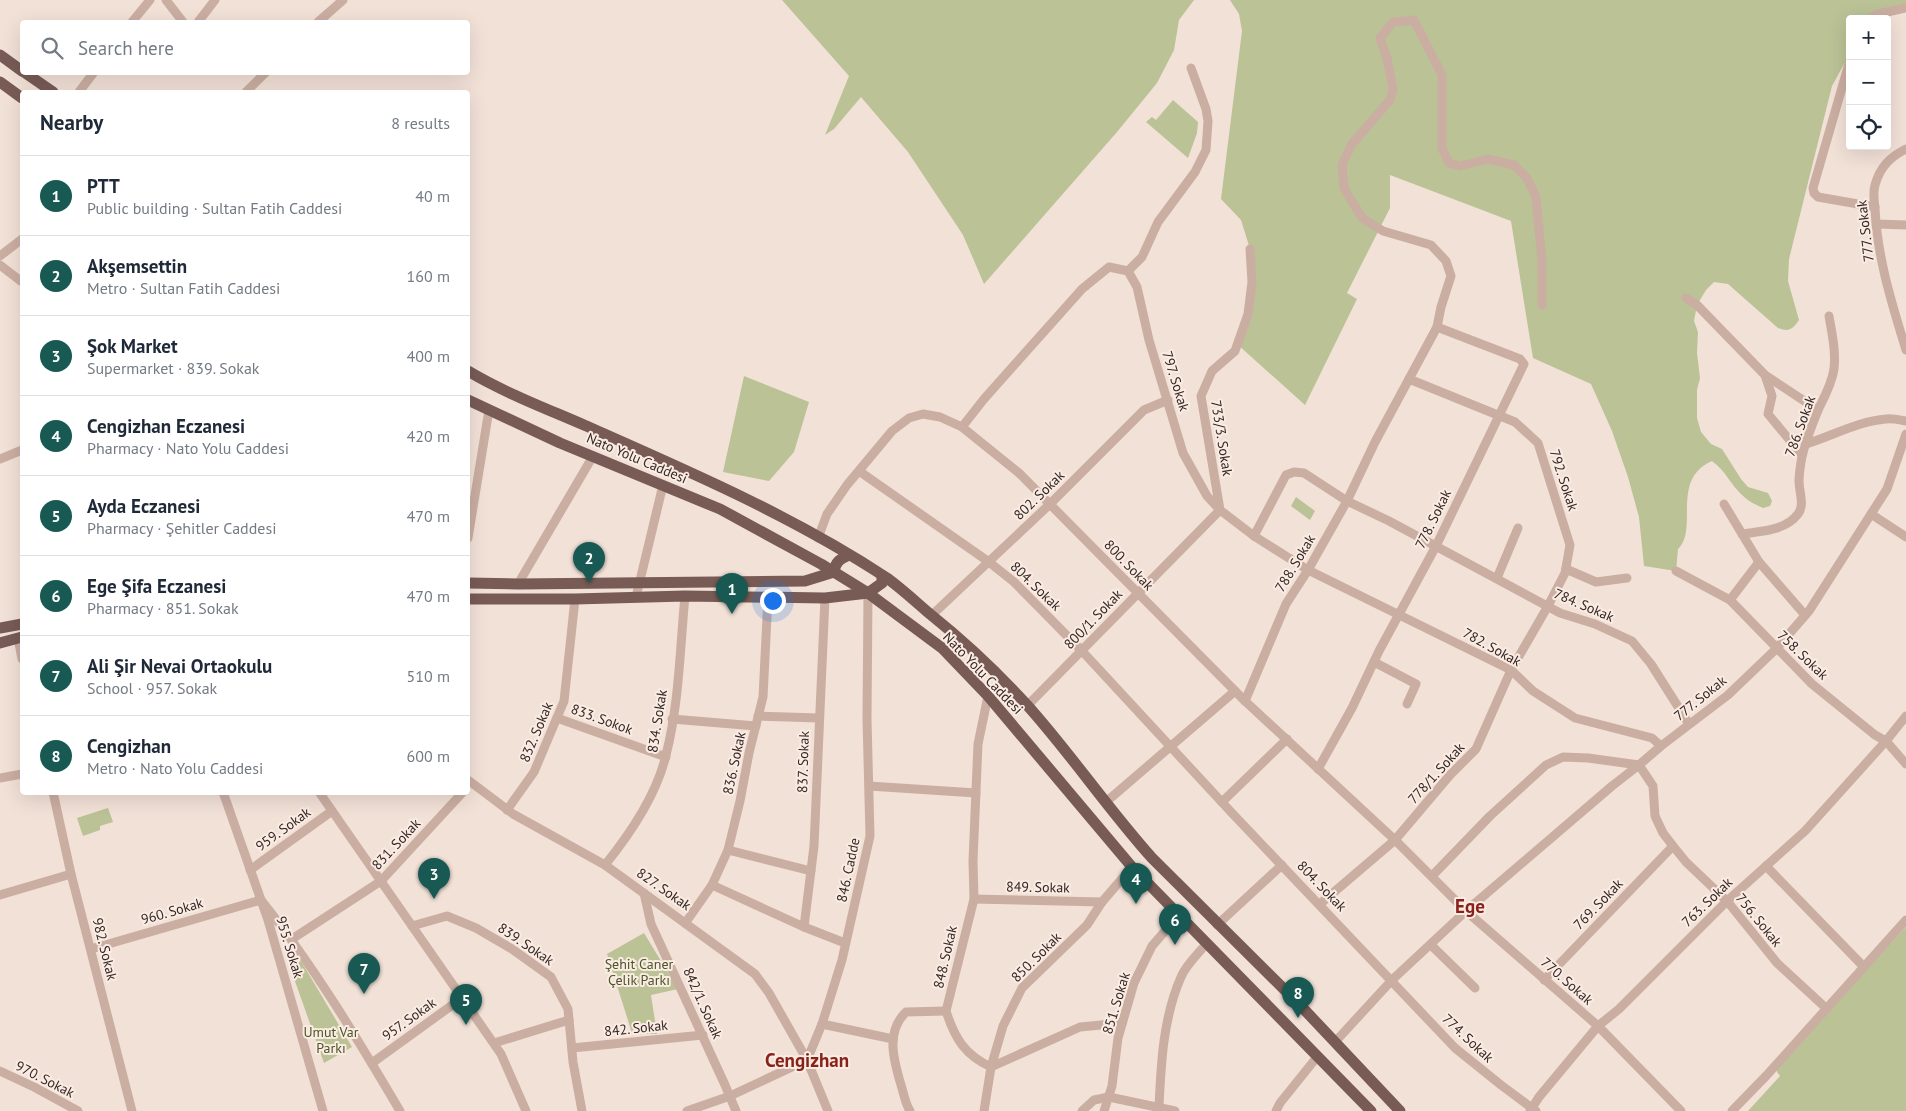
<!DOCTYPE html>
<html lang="en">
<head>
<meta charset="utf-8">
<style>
  :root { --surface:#fff; --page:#f2f2f3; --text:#1f2937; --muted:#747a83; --line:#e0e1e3; --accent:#185953 }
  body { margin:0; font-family:"PT Sans",sans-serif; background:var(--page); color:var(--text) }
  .controls { position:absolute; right:15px; top:15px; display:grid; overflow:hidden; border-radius:5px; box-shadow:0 5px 20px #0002 }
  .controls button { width:45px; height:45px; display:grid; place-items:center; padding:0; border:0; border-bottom:1px solid var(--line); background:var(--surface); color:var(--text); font:25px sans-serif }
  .you { position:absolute; left:772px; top:600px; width:18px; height:18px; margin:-12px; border:4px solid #fff; border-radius:50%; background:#1a73e8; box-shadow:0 0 0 8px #1a73e833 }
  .badge { display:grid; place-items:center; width:32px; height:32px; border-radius:50%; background:var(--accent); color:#fff; font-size:16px; font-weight:700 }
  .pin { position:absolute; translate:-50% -41px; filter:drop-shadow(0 1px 2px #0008) }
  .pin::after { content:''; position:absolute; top:26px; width:18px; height:15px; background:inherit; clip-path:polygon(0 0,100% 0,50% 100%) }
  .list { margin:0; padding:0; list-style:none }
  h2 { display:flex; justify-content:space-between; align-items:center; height:65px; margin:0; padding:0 20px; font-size:21px }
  h2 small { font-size:16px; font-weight:400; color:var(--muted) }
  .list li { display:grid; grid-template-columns:32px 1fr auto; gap:15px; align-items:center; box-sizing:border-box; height:80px; padding:0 20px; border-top:1px solid var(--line) }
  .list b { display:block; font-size:19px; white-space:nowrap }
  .list p { margin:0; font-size:16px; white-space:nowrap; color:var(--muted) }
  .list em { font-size:16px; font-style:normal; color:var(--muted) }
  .icon { flex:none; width:28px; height:28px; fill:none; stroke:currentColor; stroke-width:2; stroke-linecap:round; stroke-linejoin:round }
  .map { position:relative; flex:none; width:1906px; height:1111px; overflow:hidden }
  .search { position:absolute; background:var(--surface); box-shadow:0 5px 20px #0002; left:20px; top:20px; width:450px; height:55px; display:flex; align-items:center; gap:12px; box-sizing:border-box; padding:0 18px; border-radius:5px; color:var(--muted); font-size:19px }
  .panel { position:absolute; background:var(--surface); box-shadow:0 5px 20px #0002; left:20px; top:90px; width:450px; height:705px; border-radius:5px }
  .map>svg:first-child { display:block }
  .green { fill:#bac296 }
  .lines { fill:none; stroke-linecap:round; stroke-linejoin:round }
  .minor { stroke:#cbaea2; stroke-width:9 }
  .major { stroke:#785b55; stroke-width:11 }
  .labels { text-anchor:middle; stroke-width:4; stroke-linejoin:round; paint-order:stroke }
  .street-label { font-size:14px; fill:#352725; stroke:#faece3 }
  .park-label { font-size:14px; fill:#4b5527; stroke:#faece3 }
  .district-label { font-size:19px; font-weight:bold; fill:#892219; stroke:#faece3 }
</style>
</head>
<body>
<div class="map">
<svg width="1906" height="1111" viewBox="0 0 1906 1111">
  <rect width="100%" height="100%" fill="#f2e1d7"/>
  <g class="green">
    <path d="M782 0H1194L1179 20 1174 50 1157 83 1117 132 984 284 963 235 908 152 861 97 834 129 825 135 849 76Z"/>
    <path d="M1230 0H1906V8L1869 19H1850V53L1832 86 1789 259 1788 281 1799 320C1792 330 1789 332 1778 328L1728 284 1714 282 1706 290 1697 305 1694 321 1698 332 1697 353 1700 378 1697 390V418L1701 432 1711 444 1722 449 1741 479 1748 487 1768 493 1772 501 1770 506 1763 508C1756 505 1748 501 1742 495 1731 485 1725 470 1712 461 1670 479 1699 530 1678 549L1676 571 1644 566 1639 517 1628 477 1612 431 1591 384 1533 358 1511 221 1390 175V208L1347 293 1357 299 1305 405 1237 344 1248 314 1250 249 1241 220 1221 199 1242 31 1239 14Z"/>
    <path d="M1173 100 1198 122 1197 133 1188 158 1146 122 1152 117 1156 120Z"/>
    <path d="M744 376 809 402 794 452 769 481 723 472Z"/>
    <path d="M1296 497 1315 511 1310 520 1291 506Z"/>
    <path d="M108 808 113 822 100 826V830L83 836 77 818Z"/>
    <path d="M1906 927V1111H1748L1780 1076 1777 1072V1069L1854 983Z"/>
    <path d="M644 933 678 989 651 995 657 1034 632 1033 607 954Z"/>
    <path d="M301 961 352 1047 324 1063 290 967Z"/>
  </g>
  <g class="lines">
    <g class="minor">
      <path d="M166 0 183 22"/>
      <path d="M1869 19 1878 14 1906 8"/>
      <path d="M132 22 150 0"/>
      <path d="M198 22 215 0"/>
      <path d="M318 22 343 0"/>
      <path d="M1850 60 1813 188 1814 193 1818 197 1875 207"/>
      <path d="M79 92 94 72"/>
      <path d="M246 92 266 72"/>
      <path d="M1906 149C1890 157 1880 167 1875 185 1873 192 1874 201 1875 208 1877 257 1892 304 1906 350"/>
      <path d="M1876 224 1906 225"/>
      <path d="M1250 249 1252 282 1248 314 1235 351 1212 371 1201 396 1220 510 1254 536 1308 570 1511 670 1533 691 1575 718 1652 738 1661 746"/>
      <path d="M0 256 22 239"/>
      <path d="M0 265 22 282"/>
      <path d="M1128 271 1142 257 1158 222 1195 172 1206 150 1208 121 1206 109 1191 68"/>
      <path d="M1686 298 1697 305 1765 375 1818 410"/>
      <path d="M1765 375 1772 396 1768 414 1802 455"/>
      <path d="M962 427 984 399 1082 289 1109 267 1128 271 1137 287 1149 340 1183 453 1207 496 1220 510 1028 705"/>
      <path d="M1806 444C1832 436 1859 421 1886 419 1892 418 1900 420 1906 421"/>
      <path d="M0 459 22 450"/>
      <path d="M859 471 989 562 1014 582 1082 651 1231 812 1455 1048 1501 1085 1536 1111"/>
      <path d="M1724 504 1759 562 1805 615"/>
      <path d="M1871 514 1906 537"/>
      <path d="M1742 534C1761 531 1785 531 1798 514 1805 505 1799 492 1799 481 1799 475 1800 469 1801 462 1804 444 1812 425 1819 408 1825 396 1832 383 1834 369 1836 351 1832 334 1829 316"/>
      <path d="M1254 536 1286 475 1294 472 1304 473 1347 501 1389 521 1560 613 1595 624 1632 641 1651 664 1689 724"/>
      <path d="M468 538 489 410"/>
      <path d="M818 538 827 514 847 485 892 431 909 418 923 414 940 417 962 427 1019 473 1245 701 1395 840 1466 911 1598 1026 1681 1111"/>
      <path d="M1566 569 1596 582 1627 578"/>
      <path d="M1676 571 1730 600 1812 684 1875 735 1886 741 1906 764"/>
      <path d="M1497 578 1518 528"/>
      <path d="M518 584 593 456"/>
      <path d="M636 597 663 485"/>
      <path d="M1730 600 1759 562"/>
      <path d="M932 615 1050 504 1144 410 1168 400"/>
      <path d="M18 638 22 659"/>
      <path d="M1374 662 1416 684 1407 704"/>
      <path d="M988 696 978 744 973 861 974 899 946 1011C955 1039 965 1055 991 1067L1080 1027 1122 1023"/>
      <path d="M1245 701 1286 604 1308 570 1347 501 1375 442 1437 327 1441 307 1451 276 1446 261 1431 245 1383 231 1362 218 1344 188 1342 165 1352 144 1390 100 1393 89 1387 58 1380 38 1393 22 1414 20 1442 75V148L1449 163 1460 166 1488 159 1514 165 1527 178 1536 197 1542 261V305"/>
      <path d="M758 716 819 718"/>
      <path d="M557 718 666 757"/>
      <path d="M672 719 756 726"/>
      <path d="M1318 769 1352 708 1379 651 1436 546 1524 364 1520 359 1437 327"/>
      <path d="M0 778 22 774"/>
      <path d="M468 780 513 814 605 865 755 974 769 993 807 1060 730 1096 687 1111"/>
      <path d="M869 786 976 793"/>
      <path d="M53 792 71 874 132 1111"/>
      <path d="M223 792 268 920 323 1111"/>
      <path d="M319 792 501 1054 526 1111"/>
      <path d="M1106 802 1235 691"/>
      <path d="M1222 802 1287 739"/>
      <path d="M507 810 534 772 564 701 575 599"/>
      <path d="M728 850 811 871"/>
      <path d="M605 865C630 834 657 794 666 755 679 705 680 648 685 596"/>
      <path d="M1766 866 1864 967"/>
      <path d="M250 870 332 811"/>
      <path d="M1432 876 1490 816 1546 765 1563 757 1588 758 1639 765 1661 746 1728 695 1776 649 1809 611 1887 489 1906 434"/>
      <path d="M712 885 804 927 845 943"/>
      <path d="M644 893 651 924 725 1085 736 1111"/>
      <path d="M0 895 71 874"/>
      <path d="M974 899 1102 902"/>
      <path d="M1320 904 1395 840 1450 775 1476 749 1511 670 1548 606 1565 573 1570 545 1538 443 1515 422 1409 379"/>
      <path d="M686 922 712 885 728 850 740 801 749 753 763 697 768 597"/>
      <path d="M1217 925 1282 865"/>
      <path d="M412 926 447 916 476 928 512 949 551 977 568 1009 573 1062 582 1111"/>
      <path d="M804 927 814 846 825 598"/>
      <path d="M292 939 381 881 463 792"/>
      <path d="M1431 945 1475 988"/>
      <path d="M91 949 261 900C313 965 357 1038 400 1111"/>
      <path d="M1544 980 1673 846"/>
      <path d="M822 1024 893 1039"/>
      <path d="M1335 1042 1392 980 1466 911 1612 786 1639 765 1653 786 1655 816 1663 833 1673 846 1686 862 1727 901 1777 963 1827 1009"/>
      <path d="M494 1043 569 1020"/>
      <path d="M572 1048 703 1035"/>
      <path d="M372 1063 462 998"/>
      <path d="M0 1071 34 1087 78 1111"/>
      <path d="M1159 1107C1161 1064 1163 1018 1181 977 1186 965 1198 954 1207 943"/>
      <path d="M828 1111 807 1060 822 1024 842 960 870 836 867 719 868 593"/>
      <path d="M910 1111C905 1103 904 1094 901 1085 894 1061 885 1032 906 1012L946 1011"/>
      <path d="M984 1111 991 1067 1003 1026 1022 988 1087 925 1102 902 1132 867"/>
      <path d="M1082 1111 1094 1100 1109 1097 1175 1111"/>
      <path d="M1104 1111 1112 1086 1118 1038 1134 983 1152 946 1179 915"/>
      <path d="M1276 1111 1280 1103 1317 1057"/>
      <path d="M1530 1111 1539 1097 1598 1026 1619 1009 1727 901 1805 831 1886 741 1906 716"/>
      <path d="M1732 1111 1766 1076 1906 920"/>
    </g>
    <g class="major">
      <path d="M0 55 22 71"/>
      <path d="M24 72 53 92"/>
      <path d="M0 82 22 98"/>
      <path d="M468 371C505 393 545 408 584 425 688 471 793 516 887 578 902 589 916 602 930 614 965 642 997 672 1027 705 1071 754 1108 809 1152 858L1299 1004 1400 1111"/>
      <path d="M468 400 560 443 720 509 821 564 868 593 942 648 988 696 1132 867 1371 1111"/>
      <path d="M468 583 518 584 805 581 834 572C835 562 840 559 849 555"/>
      <path d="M468 599H575L685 596 825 598 868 593 882 583V576"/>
      <path d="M0 628 22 624"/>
      <path d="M0 643 22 637"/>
    </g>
  </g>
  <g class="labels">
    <g class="street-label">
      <text transform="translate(1865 231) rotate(-97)" y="5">777. Sokak</text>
      <text transform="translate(1176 381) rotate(73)" y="5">797. Sokak</text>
      <text transform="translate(1800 426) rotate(-70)" y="5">786. Sokak</text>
      <text transform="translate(1222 438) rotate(81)" y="5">733/3. Sokak</text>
      <text transform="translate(637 458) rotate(23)" y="5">Nato Yolu Caddesi</text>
      <text transform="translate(1564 480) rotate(72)" y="5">792. Sokak</text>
      <text transform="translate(1039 495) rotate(-44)" y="5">802. Sokak</text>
      <text transform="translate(1433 519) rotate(-64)" y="5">778. Sokak</text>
      <text transform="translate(1295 563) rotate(-59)" y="5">788. Sokak</text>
      <text transform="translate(1129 565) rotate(46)" y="5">800. Sokak</text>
      <text transform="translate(1036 586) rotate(44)" y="5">804. Sokak</text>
      <text transform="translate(1584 605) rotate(23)" y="5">784. Sokak</text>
      <text transform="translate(1093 619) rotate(-46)" y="5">800/1. Sokak</text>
      <text transform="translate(1492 647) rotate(29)" y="5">782. Sokak</text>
      <text transform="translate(1803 655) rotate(44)" y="5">758. Sokak</text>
      <text transform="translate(983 673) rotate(46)" y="5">Nato Yolu Caddesi</text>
      <text transform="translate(1700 698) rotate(-39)" y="5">777. Sokak</text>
      <text transform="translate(602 719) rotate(20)" y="5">833. Sokok</text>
      <text transform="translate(657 721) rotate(-81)" y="5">834. Sokak</text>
      <text transform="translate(536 732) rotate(-67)" y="5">832. Sokak</text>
      <text transform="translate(803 762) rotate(-88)" y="5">837. Sokak</text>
      <text transform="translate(734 763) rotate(-78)" y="5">836. Sokak</text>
      <text transform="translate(1436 773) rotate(-48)" y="5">778/1. Sokak</text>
      <text transform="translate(283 829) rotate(-36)" y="5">959. Sokak</text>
      <text transform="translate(396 844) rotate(-47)" y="5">831. Sokak</text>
      <text transform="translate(848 870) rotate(-78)" y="5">846. Cadde</text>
      <text transform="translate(1322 886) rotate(46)" y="5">804. Sokak</text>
      <text transform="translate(1038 887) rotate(1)" y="5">849. Sokak</text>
      <text transform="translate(664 889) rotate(35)" y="5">827. Sokak</text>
      <text transform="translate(1707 902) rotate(-44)" y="5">763. Sokak</text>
      <text transform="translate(1598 904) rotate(-46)" y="5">769. Sokak</text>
      <text transform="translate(172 911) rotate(-16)" y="5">960. Sokak</text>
      <text transform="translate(1759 920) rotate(51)" y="5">756. Sokak</text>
      <text transform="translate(526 944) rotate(34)" y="5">839. Sokak</text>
      <text transform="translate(290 947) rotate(73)" y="5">955. Sokak</text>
      <text transform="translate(105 949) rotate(76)" y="5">982. Sokak</text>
      <text transform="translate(945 957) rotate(-77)" y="5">848. Sokak</text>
      <text transform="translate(1036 957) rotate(-45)" y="5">850. Sokak</text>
      <text transform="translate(1567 981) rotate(41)" y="5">770. Sokak</text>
      <text transform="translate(703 1003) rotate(66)" y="5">842/1. Sokak</text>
      <text transform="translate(1116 1003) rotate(-73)" y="5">851. Sokak</text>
      <text transform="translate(409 1019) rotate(-36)" y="5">957. Sokak</text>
      <text transform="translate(636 1028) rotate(-6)" y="5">842. Sokak</text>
      <text transform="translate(1468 1038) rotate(43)" y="5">774. Sokak</text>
      <text transform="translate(45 1079) rotate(27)" y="5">970. Sokak</text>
    </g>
    <g class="park-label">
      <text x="639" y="969">Şehit Caner<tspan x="639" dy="16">Çelik Parkı</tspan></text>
      <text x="331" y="1037">Umut Var<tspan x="331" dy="16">Parkı</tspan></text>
    </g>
    <g class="district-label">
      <text x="1470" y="913">Ege</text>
      <text x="807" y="1067">Cengizhan</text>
    </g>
  </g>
</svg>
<div class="controls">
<button>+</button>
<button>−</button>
<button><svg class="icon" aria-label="locate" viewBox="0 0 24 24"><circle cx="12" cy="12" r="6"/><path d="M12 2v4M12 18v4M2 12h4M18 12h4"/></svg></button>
</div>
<div class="you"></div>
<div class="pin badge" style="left:732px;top:614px">1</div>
<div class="pin badge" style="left:589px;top:583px">2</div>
<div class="pin badge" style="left:434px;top:899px">3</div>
<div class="pin badge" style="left:1136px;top:904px">4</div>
<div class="pin badge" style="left:466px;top:1025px">5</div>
<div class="pin badge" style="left:1175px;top:945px">6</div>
<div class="pin badge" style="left:364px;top:994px">7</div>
<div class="pin badge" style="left:1298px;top:1018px">8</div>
<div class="search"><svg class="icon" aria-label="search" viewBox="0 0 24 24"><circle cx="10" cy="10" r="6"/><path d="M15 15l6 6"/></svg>Search here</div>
<section class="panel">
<h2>Nearby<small>8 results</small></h2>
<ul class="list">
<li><span class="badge">1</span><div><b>PTT</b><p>Public building · Sultan Fatih Caddesi</p></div><em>40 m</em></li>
<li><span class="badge">2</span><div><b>Akşemsettin</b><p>Metro · Sultan Fatih Caddesi</p></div><em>160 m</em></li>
<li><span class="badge">3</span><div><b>Şok Market</b><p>Supermarket · 839. Sokak</p></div><em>400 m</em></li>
<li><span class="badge">4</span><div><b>Cengizhan Eczanesi</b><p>Pharmacy · Nato Yolu Caddesi</p></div><em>420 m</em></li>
<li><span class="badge">5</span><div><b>Ayda Eczanesi</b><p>Pharmacy · Şehitler Caddesi</p></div><em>470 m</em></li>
<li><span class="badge">6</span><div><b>Ege Şifa Eczanesi</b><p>Pharmacy · 851. Sokak</p></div><em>470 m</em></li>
<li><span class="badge">7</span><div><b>Ali Şir Nevai Ortaokulu</b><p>School · 957. Sokak</p></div><em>510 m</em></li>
<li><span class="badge">8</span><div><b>Cengizhan</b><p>Metro · Nato Yolu Caddesi</p></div><em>600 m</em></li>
</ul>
</section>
</div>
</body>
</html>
